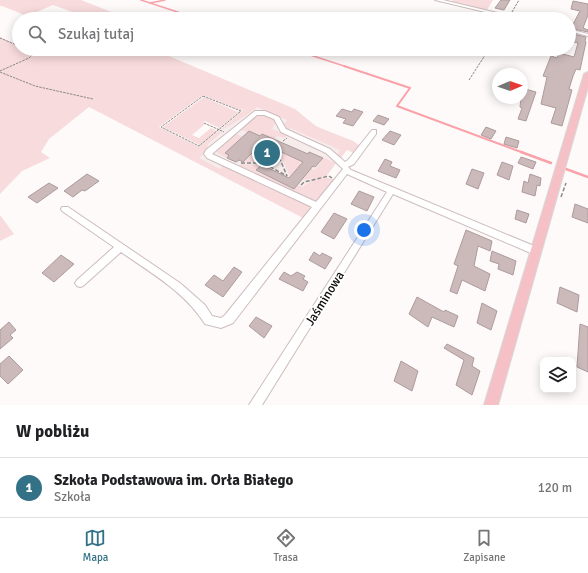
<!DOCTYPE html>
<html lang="pl">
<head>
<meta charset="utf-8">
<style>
  :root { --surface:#fff; --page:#f6f6f6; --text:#202124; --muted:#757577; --line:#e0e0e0; --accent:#337187 }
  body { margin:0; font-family:Signika,sans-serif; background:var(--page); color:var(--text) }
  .controls { position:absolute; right:12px; bottom:12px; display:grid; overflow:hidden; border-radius:8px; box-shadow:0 2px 10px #0003 }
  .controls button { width:36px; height:36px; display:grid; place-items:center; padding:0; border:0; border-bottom:1px solid var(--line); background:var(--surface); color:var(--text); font:20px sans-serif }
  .compass { position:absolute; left:492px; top:68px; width:36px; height:36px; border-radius:50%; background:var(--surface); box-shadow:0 2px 10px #0003; rotate:88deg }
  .you { position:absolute; left:364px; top:230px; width:14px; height:14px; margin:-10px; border:3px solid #fff; border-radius:50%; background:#1a73e8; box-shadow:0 0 0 6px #1a73e833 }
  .badge { display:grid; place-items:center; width:26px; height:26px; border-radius:50%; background:var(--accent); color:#fff; font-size:13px; font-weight:700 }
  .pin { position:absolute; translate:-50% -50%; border:2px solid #fff; box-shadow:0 1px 4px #0006 }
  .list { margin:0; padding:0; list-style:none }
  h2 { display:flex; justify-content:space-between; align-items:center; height:52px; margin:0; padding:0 16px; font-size:17px }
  h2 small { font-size:13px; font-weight:400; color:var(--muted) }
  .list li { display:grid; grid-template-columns:26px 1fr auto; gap:12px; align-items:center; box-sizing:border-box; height:60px; padding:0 16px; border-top:1px solid var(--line) }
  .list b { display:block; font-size:15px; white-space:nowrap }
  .list p { margin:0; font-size:13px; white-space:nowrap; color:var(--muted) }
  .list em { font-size:13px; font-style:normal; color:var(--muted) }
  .icon { flex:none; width:22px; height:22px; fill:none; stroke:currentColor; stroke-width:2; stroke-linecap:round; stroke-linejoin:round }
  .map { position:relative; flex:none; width:588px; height:405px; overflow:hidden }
  .search { position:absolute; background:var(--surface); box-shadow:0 2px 10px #0003; left:12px; right:12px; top:12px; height:44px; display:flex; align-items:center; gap:10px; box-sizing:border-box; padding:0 14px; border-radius:22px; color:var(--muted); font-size:15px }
  .sheet { height:112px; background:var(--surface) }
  nav { display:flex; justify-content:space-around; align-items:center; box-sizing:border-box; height:56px; border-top:1px solid var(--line); background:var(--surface); font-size:11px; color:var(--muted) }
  nav a { display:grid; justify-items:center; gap:2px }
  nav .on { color:var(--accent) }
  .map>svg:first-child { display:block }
  .built { fill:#f7ecec }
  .green { fill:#f8dbdc }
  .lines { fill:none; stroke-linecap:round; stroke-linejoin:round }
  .stream-far2 { stroke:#faa2aa; stroke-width:1.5 }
  .stream-far1 { stroke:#faa2aa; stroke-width:2 }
  .stream { stroke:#faa2aa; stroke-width:2.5 }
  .building { fill:#ccbabb; stroke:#ac9b9c }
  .minor-casing { stroke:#cdbcbd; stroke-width:2 }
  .major-casing { stroke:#d9d8d8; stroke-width:2 }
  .path-far1 { stroke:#8c8888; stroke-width:1; stroke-dasharray:2.5 1; stroke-linecap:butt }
  .path { stroke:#8c8888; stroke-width:1.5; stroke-dasharray:4 2; stroke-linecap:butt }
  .minor { fill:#fff; fill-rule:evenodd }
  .major { fill:#f5c1c6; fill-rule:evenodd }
  .labels { text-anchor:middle; stroke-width:4; stroke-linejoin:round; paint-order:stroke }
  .near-street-label { font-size:13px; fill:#0f0a0a; stroke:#fff }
</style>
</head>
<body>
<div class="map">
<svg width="588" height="405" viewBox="0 0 588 405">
  <rect width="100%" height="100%" fill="#fefafa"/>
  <path class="built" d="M252 100 353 141 296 214 186 157 199 144Z"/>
  <g class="green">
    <path d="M0 0H81L129 19H92L53 5 27 16 2 6H0Z"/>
    <path d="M453 0H493L487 10 451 2Z"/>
    <path d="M0 37 19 46V49H24L37 55 50 49H152L295 109 317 127 353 141 359 145 360 149 356 154 347 150 340 159 337 156 340 150 290 128 287 131 283 126 287 120 257 107C253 111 226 129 222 129L245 109 240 110 203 95 159 127 199 147 219 131 221 133 207 145 210 148 199 158 220 169 224 165 308 205 312 210 305 219 89 107 49 139 41 152 50 158 22 171 0 194V73L2 72 0 71Z"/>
    <path d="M204 97 238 112 219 128 205 121 203 123 205 124 192 135 199 138 211 128 217 131 200 145 163 127Z"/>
    <path d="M264 114 274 118 276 122 272 129 288 135 284 138 277 136 274 139 263 134 260 136 238 129 253 117Z"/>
    <path d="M234 133 243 137 225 153 229 155 227 158 219 154 214 149Z"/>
    <path d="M262 143 277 150 265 162H243Z"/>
    <path d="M280 151 303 162 290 176 279 153Z"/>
    <path d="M324 158 336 163 326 177 301 180 311 168 314 170Z"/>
    <path d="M241 164 262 165 256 171 293 189 297 185 303 187C309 180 326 175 335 180L318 200H311L237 167Z"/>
    <path d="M0 215 14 234 0 241Z"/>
  </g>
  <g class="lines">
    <g class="stream-far2">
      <path d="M141 0 199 19"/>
      <path d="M150 3 165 0"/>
      <path d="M292 49 347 67"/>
    </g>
    <path class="stream-far1" d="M344 66 410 88 397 106 524 153"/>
    <g class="stream">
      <path d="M521 152 551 163"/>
      <path d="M566 169 588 177"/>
    </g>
  </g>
  <g class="building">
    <path d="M501 0H510L504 10 495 8Z"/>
    <path d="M573 1 588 4V15L583 28 588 30V32L569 28V25L572 26 580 11 571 9Z"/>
    <path d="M569 33 586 37 585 41 586 42 580 70 576 69 573 76 569 89 572 90 562 126 551 123 556 108 541 104 547 77 543 76 551 56 557 58 559 53 574 57 578 43 569 41Z"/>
    <path d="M522 88 536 92 526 121 518 119 522 108 520 107Z"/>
    <path d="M342 109 352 112 354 109 363 112 353 126 343 123 346 119 336 116Z"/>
    <path d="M378 115 389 119 384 125 373 121Z"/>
    <path d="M486 127 496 131 491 139 481 135Z"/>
    <path d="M249 131 260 136 262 134 308 154 309 152 323 158 315 167 313 166 294 189 256 170 262 165 289 178 303 162 262 143 243 162 239 160 236 162 227 158 229 155 225 153Z"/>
    <path d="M390 131 401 135 394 145 382 140Z"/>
    <path d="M506 137 519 141 517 148 504 144Z"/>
    <path d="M521 157 536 162 533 169 518 163Z"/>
    <path d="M385 159 392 162 390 166 400 170 396 178 378 171Z"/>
    <path d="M502 162 513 166 509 180 497 175Z"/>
    <path d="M472 169 484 173 478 189 466 184Z"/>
    <path d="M87 174 99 181 85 191 82 190 73 197 64 191Z"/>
    <path d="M530 174 541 178 540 186 537 185 535 196 522 192 524 181 528 183Z"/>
    <path d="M49 183 58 188 37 203 28 197Z"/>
    <path d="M359 191 374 197 367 211 351 204Z"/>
    <path d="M575 204 588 209V223L572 217Z"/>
    <path d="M517 210 529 214 526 223 515 219Z"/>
    <path d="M334 213 347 219 334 239 321 232Z"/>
    <path d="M466 230 492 241 490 251 478 246 474 266 490 274 485 291 462 280 457 294 450 291 458 266 454 264Z"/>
    <path d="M492 251 516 261 513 275 498 269 499 264 490 261Z"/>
    <path d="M314 252 320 256 322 253 332 258 325 269 309 260Z"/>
    <path d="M61 255 74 264 54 282 42 273Z"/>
    <path d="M234 267 242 272 223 297 205 285 214 275 223 281Z"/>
    <path d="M284 272 291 276 297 272 305 276 303 279 308 282 303 291 279 279Z"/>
    <path d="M560 287 579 295 577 312 557 303Z"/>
    <path d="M417 297 444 312 445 310 458 316 454 327 432 317 428 327 409 314Z"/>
    <path d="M482 303 497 311 491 330 477 323Z"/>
    <path d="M256 317 272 326 264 338 249 326Z"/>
    <path d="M9 322 16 330 10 335 13 338 0 349V330Z"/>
    <path d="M580 324 588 327V372L577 367Z"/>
    <path d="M447 344 474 358 472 366 480 371 472 395 456 385 464 360 444 348Z"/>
    <path d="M9 356 23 370 8 384 0 376V364Z"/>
    <path d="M401 361 418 371 412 391 394 381Z"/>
  </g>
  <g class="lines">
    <defs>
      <g id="minor">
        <path d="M435 0H443L522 19H514Z"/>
        <path d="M569 29 588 34V36L569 31Z"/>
        <path d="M255 111H265L279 117 286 129 330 149 345 162 348 160 372 130H376V134L354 164 348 167 351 170 539 248 540 251 539 254 536 255 533 254 393 194 262 405H249L387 192 347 174 233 323 221 328 205 324C185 292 151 273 121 252L83 286 80 287 77 286 75 283 77 280 114 247 62 211 61 209 62 207H68L180 283 205 305 212 316 221 318 225 315 312 207 207 158 204 154 206 150ZM257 115H264L274 119 281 132 326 153 343 169 316 202 212 154Z"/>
      </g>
      <path id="major" d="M588 72V87L498 405H484L584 74Z"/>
    </defs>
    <use href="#minor" class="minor-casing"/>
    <use href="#major" class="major-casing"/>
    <g class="path-far1">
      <path d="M512 12 519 0"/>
      <path d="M0 38 19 46"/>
      <path d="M0 71 29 58 34 53 25 49"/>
      <path d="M0 72 35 86 93 99"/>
      <path d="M469 80 489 49"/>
      <path d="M203 96 241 111 199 146 161 127Z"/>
      <path d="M204 123 224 132"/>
      <path d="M283 141 287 138"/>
      <path d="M275 153 278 150"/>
    </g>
    <g class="path">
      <path d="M277 152 287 176"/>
      <path d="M241 163H263L287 176"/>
      <path d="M265 164 276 152"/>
      <path d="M301 185 304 182 329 176 332 178"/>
      <path d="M561 197 566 183"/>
    </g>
    <use href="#minor" class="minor"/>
    <use href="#major" class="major"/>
  </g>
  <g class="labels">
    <g class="near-street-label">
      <text transform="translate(324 298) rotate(-58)" y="5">Jaśminowa</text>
    </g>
  </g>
</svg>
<div class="controls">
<button><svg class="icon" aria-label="layers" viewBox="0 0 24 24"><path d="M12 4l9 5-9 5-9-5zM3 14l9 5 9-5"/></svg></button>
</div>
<svg class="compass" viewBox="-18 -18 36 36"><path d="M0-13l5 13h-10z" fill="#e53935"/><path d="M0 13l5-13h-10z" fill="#757577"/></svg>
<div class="you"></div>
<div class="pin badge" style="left:267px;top:153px">1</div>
<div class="search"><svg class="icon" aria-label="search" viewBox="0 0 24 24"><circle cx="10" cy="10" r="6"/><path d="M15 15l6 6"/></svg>Szukaj tutaj</div>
</div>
<section class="sheet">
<h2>W pobliżu<small></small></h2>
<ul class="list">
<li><span class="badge">1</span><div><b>Szkoła Podstawowa im. Orła Białego</b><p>Szkoła</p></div><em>120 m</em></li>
</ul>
</section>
<nav>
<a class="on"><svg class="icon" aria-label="map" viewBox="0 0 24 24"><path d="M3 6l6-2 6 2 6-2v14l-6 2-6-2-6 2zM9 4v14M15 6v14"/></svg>Mapa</a>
<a><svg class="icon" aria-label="directions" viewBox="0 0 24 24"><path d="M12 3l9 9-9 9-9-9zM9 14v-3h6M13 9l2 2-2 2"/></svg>Trasa</a>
<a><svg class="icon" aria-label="saved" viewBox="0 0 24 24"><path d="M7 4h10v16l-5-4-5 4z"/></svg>Zapisane</a>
</nav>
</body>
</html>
